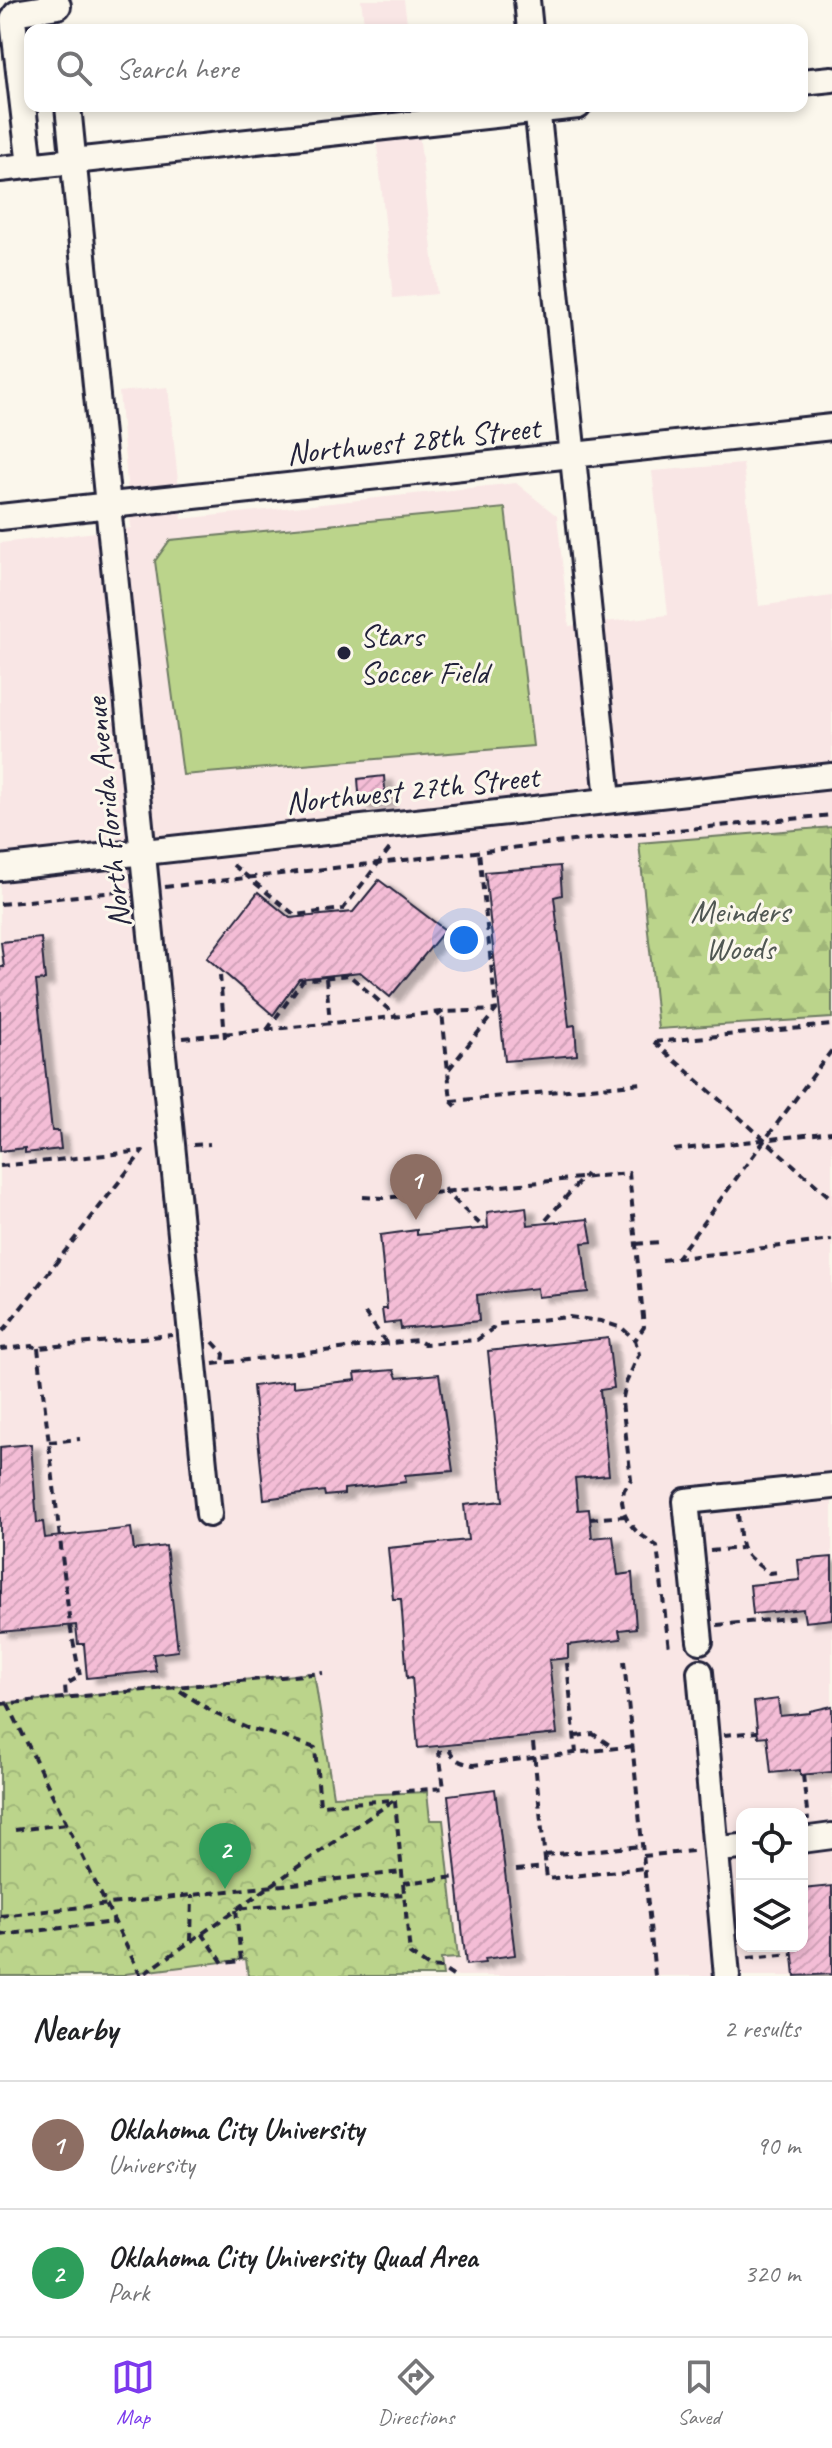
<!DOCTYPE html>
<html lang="en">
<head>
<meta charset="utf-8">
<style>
  :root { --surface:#fff; --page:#f6f6f6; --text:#202124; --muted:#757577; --line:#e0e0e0; --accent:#7c3aed }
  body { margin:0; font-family:Caveat,sans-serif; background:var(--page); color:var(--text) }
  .controls { position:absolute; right:24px; bottom:24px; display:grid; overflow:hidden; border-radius:16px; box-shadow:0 4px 12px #0003 }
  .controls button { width:72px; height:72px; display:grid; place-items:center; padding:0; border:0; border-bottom:2px solid var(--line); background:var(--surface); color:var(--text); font:40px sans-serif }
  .you { position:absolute; left:464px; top:940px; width:28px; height:28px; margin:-20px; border:6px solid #fff; border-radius:50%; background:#1a73e8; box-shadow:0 0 0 12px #1a73e833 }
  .badge { display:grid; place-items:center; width:52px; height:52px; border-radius:50%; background:var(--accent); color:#fff; font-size:26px; font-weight:700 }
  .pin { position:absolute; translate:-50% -66px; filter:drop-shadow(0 2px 4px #0008) }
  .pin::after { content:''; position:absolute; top:42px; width:28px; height:24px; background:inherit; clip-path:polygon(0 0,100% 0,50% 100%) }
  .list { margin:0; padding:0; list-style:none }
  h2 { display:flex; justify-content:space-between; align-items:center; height:104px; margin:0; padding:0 32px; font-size:34px }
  h2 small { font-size:26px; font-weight:400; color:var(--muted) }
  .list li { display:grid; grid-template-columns:52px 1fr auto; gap:24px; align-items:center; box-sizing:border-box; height:128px; padding:0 32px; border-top:2px solid var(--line) }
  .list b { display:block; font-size:30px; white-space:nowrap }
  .list p { margin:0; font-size:26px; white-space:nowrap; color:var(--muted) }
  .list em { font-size:26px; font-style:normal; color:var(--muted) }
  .icon { flex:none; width:44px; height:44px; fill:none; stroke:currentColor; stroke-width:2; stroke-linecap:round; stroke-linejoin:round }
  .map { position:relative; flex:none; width:832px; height:1976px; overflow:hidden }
  .search { position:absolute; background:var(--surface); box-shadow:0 4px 12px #0003; left:24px; right:24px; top:24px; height:88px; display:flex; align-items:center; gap:20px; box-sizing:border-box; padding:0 28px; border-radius:16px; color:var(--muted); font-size:30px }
  .sheet { height:360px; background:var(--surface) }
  nav { display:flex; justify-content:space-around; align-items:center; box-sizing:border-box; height:112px; border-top:2px solid var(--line); background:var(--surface); font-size:22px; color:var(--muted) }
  nav a { display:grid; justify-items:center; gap:4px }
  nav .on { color:var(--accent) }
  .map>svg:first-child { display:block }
  .built { fill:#f9e6e5; fill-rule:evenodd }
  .forest { fill:url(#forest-firs); stroke:#6e7b63; stroke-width:2 }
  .park { fill:url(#park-crowns); stroke:#6e7b63; stroke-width:2 }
  .pitch { fill:#bbd48b; stroke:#6e7b63; stroke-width:2 }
  .building { fill:url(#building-hatch); stroke:#22223b; stroke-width:2; filter:url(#shadow) }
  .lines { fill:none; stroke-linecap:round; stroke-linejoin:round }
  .minor-casing { stroke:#22223b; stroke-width:30 }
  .path { stroke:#22223b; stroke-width:4; stroke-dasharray:8 6; stroke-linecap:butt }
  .minor { stroke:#fbf7ec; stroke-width:24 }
  .poi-dot { fill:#22223b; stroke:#fbf7ec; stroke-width:3 }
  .labels { text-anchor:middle; stroke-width:6; stroke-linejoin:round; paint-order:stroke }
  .street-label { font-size:32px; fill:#22223b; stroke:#fbf7ec }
  .poi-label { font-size:32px; fill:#22223b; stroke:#fbf7ec; text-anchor:start }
  .park-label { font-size:32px; fill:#505753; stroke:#fbf7ec }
</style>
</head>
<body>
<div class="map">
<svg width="832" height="1976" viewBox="0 0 832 1976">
  <defs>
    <pattern id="forest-firs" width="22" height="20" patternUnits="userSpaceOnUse" patternTransform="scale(2)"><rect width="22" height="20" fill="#bbd48b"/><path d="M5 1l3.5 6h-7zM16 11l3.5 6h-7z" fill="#a0b679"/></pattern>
    <pattern id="park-crowns" width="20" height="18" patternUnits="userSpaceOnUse" patternTransform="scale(2)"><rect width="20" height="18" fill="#bbd48b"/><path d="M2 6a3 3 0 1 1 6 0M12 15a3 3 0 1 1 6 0" fill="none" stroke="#a0b679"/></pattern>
    <pattern id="building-hatch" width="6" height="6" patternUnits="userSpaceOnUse" patternTransform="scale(2)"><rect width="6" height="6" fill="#f4bdd6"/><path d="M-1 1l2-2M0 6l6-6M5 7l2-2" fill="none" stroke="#d1a2b9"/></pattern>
    <filter id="shadow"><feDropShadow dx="9" dy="5" stdDeviation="2" flood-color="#0004"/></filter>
  </defs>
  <rect width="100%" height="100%" fill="#fbf7ec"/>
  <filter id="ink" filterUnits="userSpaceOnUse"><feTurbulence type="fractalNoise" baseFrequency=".0125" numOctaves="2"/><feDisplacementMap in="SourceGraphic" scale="16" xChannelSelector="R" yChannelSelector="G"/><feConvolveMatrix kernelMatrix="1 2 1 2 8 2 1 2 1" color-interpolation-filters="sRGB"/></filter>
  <g filter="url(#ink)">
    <g class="built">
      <path d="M361 0H404L408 30H365Z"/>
      <path d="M373 106H416L437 294 393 298Z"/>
      <path d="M168 387 182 519 516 483 557 516 569 626 668 615 652 471 743 464 759 606 832 596V1976H0V543L131 528 119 392ZM742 1814H802V1946H742Z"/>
    </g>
    <path class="forest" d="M832 827V1018L658 1029 639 843Z"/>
    <path class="park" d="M314 1673 333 1796 427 1792 430 1820H443L458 1958 441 1959 443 1976H248L246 1959 125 1974 124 1976H0V1704Z"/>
    <path class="pitch" d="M505 508 533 746 183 775 155 561 170 540Z"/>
    <g class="building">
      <path d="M384 776 386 802 360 805 358 779Z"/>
      <path d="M560 866 562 895 554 897 569 1026 575 1025 577 1055 505 1061 485 872Z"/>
      <path d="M379 880 445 930 390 997 360 972 299 979 273 1015 207 958 258 892 290 918 353 912Z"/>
      <path d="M41 938 45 980 36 981 52 1131H59L61 1149 25 1153V1148L0 1151V967H4L1 942Z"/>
      <path d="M526 1207 528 1225 588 1219 592 1242 582 1243 588 1292 538 1297 537 1288 477 1295 479 1321 401 1329 400 1322 384 1324 382 1309H387L380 1235 417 1230V1235L488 1228 487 1212Z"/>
      <path d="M608 1338 614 1388 600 1390 609 1475 575 1478 578 1510 589 1509 592 1538 613 1536 618 1575 632 1573 636 1628 619 1630 621 1639 568 1645V1658L549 1660 557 1734 418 1748 412 1677 407 1678 401 1599H393L388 1548 468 1540 464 1505 503 1501 488 1351Z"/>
      <path d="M394 1370 397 1378 439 1374 453 1471 405 1475 406 1482 344 1489V1494L325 1496 324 1491 264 1499 253 1386 293 1381V1387L356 1380 355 1373Z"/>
      <path d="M31 1444 37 1523 43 1522 45 1538 131 1528 134 1550 166 1546 178 1651 153 1654 156 1671 87 1678 84 1644H78L76 1625 0 1632V1447Z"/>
      <path d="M832 1557V1619L805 1622 803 1609 753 1614 750 1585 800 1580 798 1560Z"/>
      <path d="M778 1699 780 1716 810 1713V1711L832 1706V1772L800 1775V1770L771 1773 767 1736 758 1737 754 1702Z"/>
      <path d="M495 1789 515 1955 484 1959 485 1963 466 1965 448 1795Z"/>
      <path d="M832 1886V1974L795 1976 792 1946H802V1889Z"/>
    </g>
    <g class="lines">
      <defs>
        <g id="minor">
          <path d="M527 0 530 30"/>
          <path d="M802 82 832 79"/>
          <path d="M68 106 209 1514"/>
          <path d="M537 106 608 799"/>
          <path d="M30 166 13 20 16 14 20 12 58 6"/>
          <path d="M0 169 578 106"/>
          <path d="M0 517 832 427"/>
          <path d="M0 868 832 776"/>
          <path d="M700 1641 686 1501 832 1486"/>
          <path d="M700 1672 727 1976"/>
          <path d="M802 1840 832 1836"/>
          <path d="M717 1849 742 1847"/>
        </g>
      </defs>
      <use href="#minor" class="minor-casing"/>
      <g class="path">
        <path d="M233 865 295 915 343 909 391 847"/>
        <path d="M165 887 617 836 832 815"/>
        <path d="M0 904 125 891"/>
        <path d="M220 975 225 1038"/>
        <path d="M326 978 330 1023"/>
        <path d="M437 1016 442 1012 496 1010"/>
        <path d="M267 1030 303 980 349 975 396 1016"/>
        <path d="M183 1038 442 1012 451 1101 456 1106"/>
        <path d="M654 1042 832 1199"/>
        <path d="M654 1042 832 1025"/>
        <path d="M449 1069 496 1010 479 852"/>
        <path d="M451 1101 644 1083"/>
        <path d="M193 1145 210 1144"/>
        <path d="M674 1150 832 1132"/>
        <path d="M0 1166 143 1151 0 1335"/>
        <path d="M445 1188 446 1192 485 1229"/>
        <path d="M363 1197 384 1198 629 1173 644 1327 635 1340"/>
        <path d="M546 1220 586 1174"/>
        <path d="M636 1244 660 1242"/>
        <path d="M676 1259 832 1050"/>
        <path d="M662 1260 832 1240"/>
        <path d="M365 1313 387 1344"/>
        <path d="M213 1342 224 1354 223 1362"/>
        <path d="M38 1348 70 1625 80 1676 65 1685 66 1698"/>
        <path d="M0 1349 32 1346 38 1348 172 1335"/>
        <path d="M213 1364 417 1340 424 1344 477 1340 499 1324 569 1317 601 1321 622 1328 635 1340 639 1354 626 1383 622 1402 631 1479 624 1490 622 1501 624 1513 629 1523 637 1532 657 1546 669 1649"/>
        <path d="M49 1442 80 1439"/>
        <path d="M738 1514C742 1552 738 1550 769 1573L779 1572"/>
        <path d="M590 1519 625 1516"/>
        <path d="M710 1551 741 1548"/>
        <path d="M717 1625 800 1617"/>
        <path d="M624 1661 655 1976"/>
        <path d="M567 1663 576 1753"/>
        <path d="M0 1704 323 1673"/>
        <path d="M8 1704 141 1976 394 1800 320 1805 315 1748 284 1737 247 1728 216 1714 174 1687"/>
        <path d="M724 1735 757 1732"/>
        <path d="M576 1736 593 1734 611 1746"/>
        <path d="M533 1743 547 1879 644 1868"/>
        <path d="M803 1775 808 1820"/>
        <path d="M15 1830 67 1824"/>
        <path d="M545 1855 642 1846"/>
        <path d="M643 1856 693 1851"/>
        <path d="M516 1870 545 1867"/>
        <path d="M403 1883 457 1877"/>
        <path d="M0 1916 402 1872"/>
        <path d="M202 1933 223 1963 241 1961 236 1909 404 1894"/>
        <path d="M0 1935 115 1922"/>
        <path d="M191 1941 192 1895"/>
        <path d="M748 1958 793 1954"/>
        <path d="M453 1976 441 1968 429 1967 410 1954 394 1792 444 1788 439 1752 450 1751C455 1761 462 1763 473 1765L634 1746"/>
      </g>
      <use href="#minor" class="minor"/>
    </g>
  </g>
  <circle class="poi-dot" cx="344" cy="653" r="8"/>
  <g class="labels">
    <g class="street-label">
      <text transform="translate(413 440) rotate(-6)" y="11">Northwest 28th Street</text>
      <text transform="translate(412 789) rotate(-6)" y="11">Northwest 27th Street</text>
      <text transform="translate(107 813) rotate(-96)" y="11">North Florida Avenue</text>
    </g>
    <g class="poi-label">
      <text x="360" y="646">Stars<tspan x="360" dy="37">Soccer Field</tspan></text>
    </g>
    <g class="park-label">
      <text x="740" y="922">Meinders<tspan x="740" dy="37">Woods</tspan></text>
    </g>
  </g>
</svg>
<div class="controls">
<button><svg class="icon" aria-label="locate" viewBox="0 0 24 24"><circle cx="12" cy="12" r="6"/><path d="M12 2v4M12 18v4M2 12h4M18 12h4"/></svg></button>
<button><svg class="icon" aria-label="layers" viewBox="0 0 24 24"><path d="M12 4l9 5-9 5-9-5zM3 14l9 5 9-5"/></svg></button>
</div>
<div class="you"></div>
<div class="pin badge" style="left:416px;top:1220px;background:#8d6e63">1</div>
<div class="pin badge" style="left:225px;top:1889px;background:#2e9e5b">2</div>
<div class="search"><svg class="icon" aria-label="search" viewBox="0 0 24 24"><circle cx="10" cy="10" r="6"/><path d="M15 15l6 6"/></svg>Search here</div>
</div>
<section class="sheet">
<h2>Nearby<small>2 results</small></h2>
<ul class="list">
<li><span class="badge" style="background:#8d6e63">1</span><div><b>Oklahoma City University</b><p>University</p></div><em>90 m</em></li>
<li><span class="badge" style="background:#2e9e5b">2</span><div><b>Oklahoma City University Quad Area</b><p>Park</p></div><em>320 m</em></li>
</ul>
</section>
<nav>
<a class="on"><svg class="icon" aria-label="map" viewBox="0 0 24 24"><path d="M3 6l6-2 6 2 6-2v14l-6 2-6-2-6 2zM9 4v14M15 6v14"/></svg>Map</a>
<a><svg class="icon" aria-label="directions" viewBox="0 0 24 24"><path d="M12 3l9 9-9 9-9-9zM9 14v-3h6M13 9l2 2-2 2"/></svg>Directions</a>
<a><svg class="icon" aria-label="saved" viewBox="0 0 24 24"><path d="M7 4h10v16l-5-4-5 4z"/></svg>Saved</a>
</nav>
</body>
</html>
